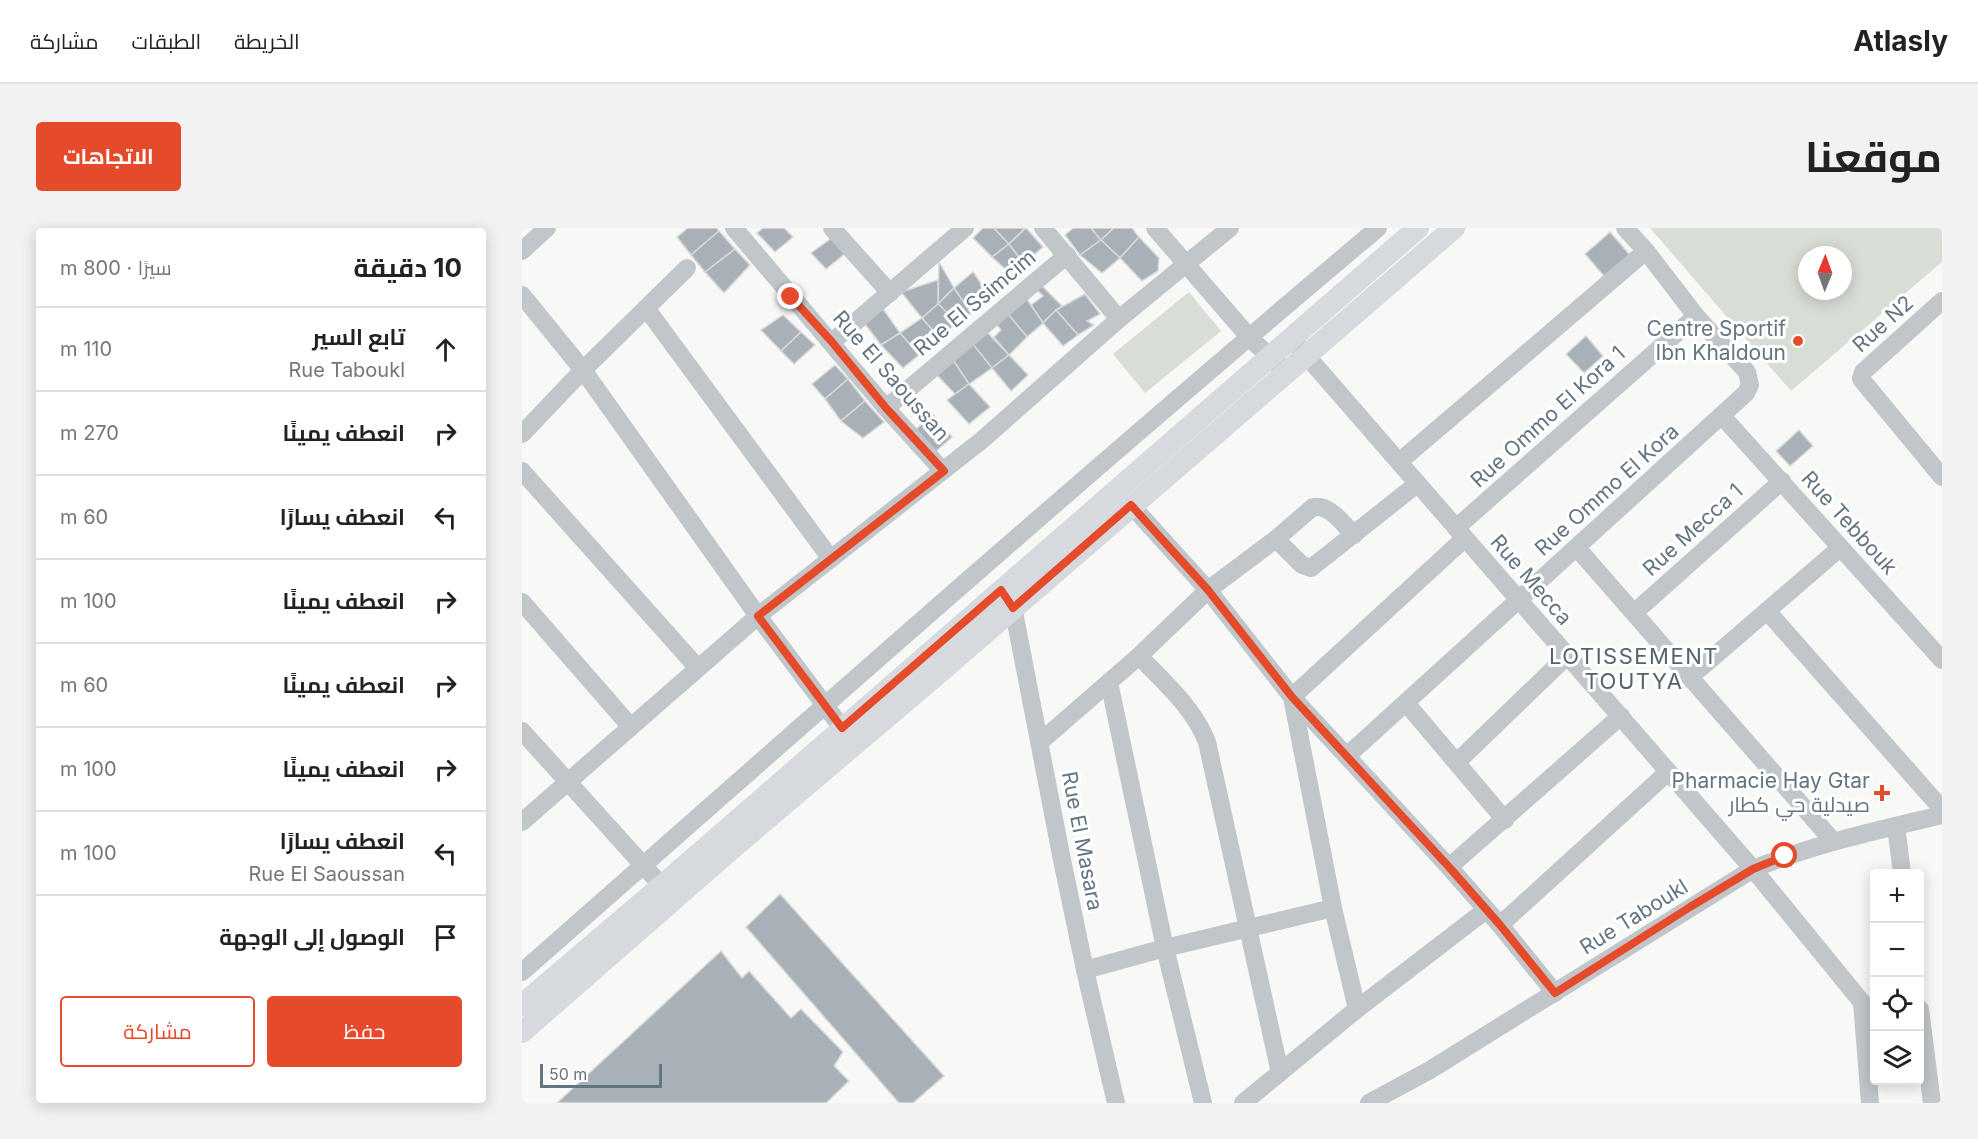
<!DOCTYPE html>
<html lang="ar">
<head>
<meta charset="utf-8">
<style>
  :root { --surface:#fff; --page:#f2f2f2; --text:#222; --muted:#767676; --line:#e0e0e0; --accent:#e54b2a }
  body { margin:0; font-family:Inter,Cairo,sans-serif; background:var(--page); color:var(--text); direction:rtl }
  .controls { position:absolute; right:18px; bottom:18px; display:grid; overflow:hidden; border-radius:6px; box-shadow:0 3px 15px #0003 }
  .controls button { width:54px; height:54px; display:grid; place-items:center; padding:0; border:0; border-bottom:2px solid var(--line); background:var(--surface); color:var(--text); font:30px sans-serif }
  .compass { position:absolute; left:1276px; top:18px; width:54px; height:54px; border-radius:50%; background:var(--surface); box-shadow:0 3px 15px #0003; rotate:1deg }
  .scale { position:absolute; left:18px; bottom:15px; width:122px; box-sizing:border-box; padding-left:6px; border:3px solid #637581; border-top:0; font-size:16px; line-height:21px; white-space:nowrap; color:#637581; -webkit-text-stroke:4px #fff; paint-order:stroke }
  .stop { position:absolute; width:18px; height:18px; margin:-14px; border:4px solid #e54b2a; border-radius:50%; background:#fff }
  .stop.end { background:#e54b2a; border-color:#fff; box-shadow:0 2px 6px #0008 }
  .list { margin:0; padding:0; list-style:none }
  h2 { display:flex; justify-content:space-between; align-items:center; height:78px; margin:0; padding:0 24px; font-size:26px }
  h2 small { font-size:20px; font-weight:400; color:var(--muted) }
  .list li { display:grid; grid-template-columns:39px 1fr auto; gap:18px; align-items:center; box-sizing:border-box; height:84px; padding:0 24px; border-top:2px solid var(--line) }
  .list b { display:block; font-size:22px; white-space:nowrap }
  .list p { margin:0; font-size:20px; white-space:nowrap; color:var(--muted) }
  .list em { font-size:20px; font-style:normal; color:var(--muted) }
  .actions { display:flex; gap:12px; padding:18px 24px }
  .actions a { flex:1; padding:14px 0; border:2px solid var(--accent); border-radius:6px; text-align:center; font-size:21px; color:var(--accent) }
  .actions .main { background:var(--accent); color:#fff }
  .icon { flex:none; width:33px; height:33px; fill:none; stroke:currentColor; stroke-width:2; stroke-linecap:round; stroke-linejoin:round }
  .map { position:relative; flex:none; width:1420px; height:875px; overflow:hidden; direction:ltr; border-radius:6px }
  header { display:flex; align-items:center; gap:36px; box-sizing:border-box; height:84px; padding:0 30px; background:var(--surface); border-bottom:2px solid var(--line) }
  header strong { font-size:28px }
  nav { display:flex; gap:33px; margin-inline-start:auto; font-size:21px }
  .intro { display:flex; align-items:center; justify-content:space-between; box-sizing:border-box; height:144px; padding:0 36px }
  h1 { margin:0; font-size:42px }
  .button { padding:15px 27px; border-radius:6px; background:var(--accent); color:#fff; font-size:21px; font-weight:700 }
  main { display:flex; gap:36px; padding:0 36px }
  aside { flex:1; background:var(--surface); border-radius:6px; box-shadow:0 3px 15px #0003 }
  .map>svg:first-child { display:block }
  .green { fill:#d8ddd5; fill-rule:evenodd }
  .building { fill:#a8b1b7; stroke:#dadad8; stroke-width:1.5 }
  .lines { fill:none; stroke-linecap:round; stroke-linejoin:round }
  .minor { stroke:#c1c6ca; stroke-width:18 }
  .major { stroke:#d6dade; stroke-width:22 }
  .route { stroke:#e54b2a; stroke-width:8 }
  .poi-dot { fill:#e54b2a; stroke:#fff; stroke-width:2 }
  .labels { text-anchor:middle; stroke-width:6; stroke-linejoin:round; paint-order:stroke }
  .street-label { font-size:21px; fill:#637581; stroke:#fff }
  .poi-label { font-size:21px; fill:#637581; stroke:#fff; text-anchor:end }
  .neighbourhood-label { font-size:22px; letter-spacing:1.5px; fill:#55636c; stroke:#fff }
</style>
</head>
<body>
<header>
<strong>Atlasly</strong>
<nav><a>الخريطة</a><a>الطبقات</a><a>مشاركة</a></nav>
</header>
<div class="intro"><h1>موقعنا</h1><a class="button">الاتجاهات</a></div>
<main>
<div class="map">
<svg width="1420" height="875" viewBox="0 0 1420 875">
  <rect width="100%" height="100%" fill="#f8f8f6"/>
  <g class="green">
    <path d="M1128 0H1420V34L1269 163ZM1285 27H1321V63H1285Z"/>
    <path d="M667 64 699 103 623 165 591 126Z"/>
  </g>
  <g class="building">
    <path d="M166 0H195L197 3 169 27 155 9Z"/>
    <path d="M241 0H262L271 9 253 24 235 5Z"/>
    <path d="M461 0H472L487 16 470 29 451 10Z"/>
    <path d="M472 0H503L487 16Z"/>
    <path d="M504 0 521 19 502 36 487 16Z"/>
    <path d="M551 0H569L579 12 558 27 543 7Z"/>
    <path d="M569 0H592L579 12Z"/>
    <path d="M592 0H610L617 9 598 30 579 12Z"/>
    <path d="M197 3 213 21 183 44 169 27Z"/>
    <path d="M1088 4 1108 27 1082 48 1063 26Z"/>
    <path d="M311 9 324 25 304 41 289 25Z"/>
    <path d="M617 9 637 30 636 43 620 53 598 30Z"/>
    <path d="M579 12 598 30 580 45 558 27Z"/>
    <path d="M487 16 502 36 492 49 470 29Z"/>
    <path d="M213 21 228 37 202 65 183 44Z"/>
    <path d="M417 34 432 60 416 76Z"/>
    <path d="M451 44 465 64 456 68 460 72 449 85 432 60Z"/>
    <path d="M416 52V76L400 90 379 64Z"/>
    <path d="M519 57 540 78 534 82 521 95 509 77 521 68 513 60Z"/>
    <path d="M432 60 449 85 435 94 416 76Z"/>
    <path d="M563 66 578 86 565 93 572 97 556 107 534 82Z"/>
    <path d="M504 70 521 95 505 109 486 86Z"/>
    <path d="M416 76 435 94 418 111 400 90Z"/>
    <path d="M359 78 378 105 359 117 343 96Z"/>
    <path d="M534 82 556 107 541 118 521 95Z"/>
    <path d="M486 86 505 109 487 127 472 109 479 102 475 97Z"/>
    <path d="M261 87 279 104 259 123 239 102Z"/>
    <path d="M400 90 418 111 397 127 378 105Z"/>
    <path d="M464 103 487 127 470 140 450 115Z"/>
    <path d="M279 104 293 117 272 136 259 123Z"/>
    <path d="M378 105 397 127 381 140 359 117Z"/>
    <path d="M1064 108 1081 128 1062 145 1044 126Z"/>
    <path d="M450 115 470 140 447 156 431 132Z"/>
    <path d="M487 127 506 147 489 163 470 140Z"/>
    <path d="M431 132 447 156 433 166 413 145Z"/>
    <path d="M313 137 326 151 303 171 290 156Z"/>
    <path d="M326 151 343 173 319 193 303 171Z"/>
    <path d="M447 156 468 179 447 196 425 172Z"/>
    <path d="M343 173 362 194 341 210 319 193Z"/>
    <path d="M411 186 430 209 412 225 392 203Z"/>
    <path d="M1277 202 1291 218 1268 238 1254 223Z"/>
    <path d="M258 666 422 848 391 875H377L224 699Z"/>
    <path d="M199 723 220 750 227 743 269 790 279 781 321 824 312 838 327 853 304 875H35Z"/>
  </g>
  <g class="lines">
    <g class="minor">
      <path d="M212 0 364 180 421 243"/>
      <path d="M310 0 368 65"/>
      <path d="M521 0 597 91"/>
      <path d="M633 0 727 109 756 137"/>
      <path d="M0 23 25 0"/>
      <path d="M0 67 61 142 236 388 320 500"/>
      <path d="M1420 73 1341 144 1339 151 1420 249"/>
      <path d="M124 80 309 331"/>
      <path d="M310 114 443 0"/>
      <path d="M776 118 1231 641 1352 789"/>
      <path d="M364 180 545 27"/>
      <path d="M1200 188 1420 432"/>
      <path d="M0 206 61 142 165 40"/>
      <path d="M877 234 1124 23"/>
      <path d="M0 243 175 439"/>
      <path d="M609 277 686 362 770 469 927 639 978 697 1033 765"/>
      <path d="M934 300 1174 88"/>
      <path d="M754 311 780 337 789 340 895 256"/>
      <path d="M1055 320 1311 613"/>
      <path d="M485 370 491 379 540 632 563 742 594 875"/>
      <path d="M0 374 109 499"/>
      <path d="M1245 383 1420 581"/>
      <path d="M1113 384 1260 253"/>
      <path d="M617 428C642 454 672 480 685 514L758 845"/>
      <path d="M1168 449 1318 320"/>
      <path d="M587 454 643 720 681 875"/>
      <path d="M884 475 983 592"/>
      <path d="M0 503 140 658"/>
      <path d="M518 514 617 428 686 362 754 311 791 279C808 276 821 296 832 307"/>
      <path d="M826 527 1224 165 1228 157 1225 144 1174 88 1124 23 1103 0"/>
      <path d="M935 534 1045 428"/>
      <path d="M0 594 236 388 460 212 597 91 708 0"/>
      <path d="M1374 598 1380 646"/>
      <path d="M927 639 1099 488"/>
      <path d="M978 697 1146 544"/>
      <path d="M563 742 643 720 811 680"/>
      <path d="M0 744C284 494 567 243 856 0"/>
      <path d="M1340 774 1348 875"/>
      <path d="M835 781 811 680 770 469 943 310"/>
      <path d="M1398 781 1410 875"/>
      <path d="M721 875 835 781 964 682"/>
      <path d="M847 875 908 842 1231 641C1293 616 1356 602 1420 587"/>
    </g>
    <g class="major">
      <path d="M0 777 140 658 896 0"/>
      <path d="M0 804 214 617 412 449 932 0"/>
    </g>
  </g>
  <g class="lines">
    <path class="route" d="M269 69 310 114 364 180 422 243 236 388 320 500 479 362 491 380 609 277 686 362 770 469 927 639 978 697 1033 765 1168 679 1231 641 1263 628"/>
  </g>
  <g class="poi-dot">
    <circle cx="1276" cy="113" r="6"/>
    <path d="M1357 556h6v6h6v6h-6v6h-6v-6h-6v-6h6z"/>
  </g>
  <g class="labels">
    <g class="street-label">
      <text transform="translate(453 75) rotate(-40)" y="7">Rue El Ssimcim</text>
      <text transform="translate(1361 96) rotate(-42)" y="7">Rue N2</text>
      <text transform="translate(369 148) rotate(49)" y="7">Rue El Saoussan</text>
      <text transform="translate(1026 189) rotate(-42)" y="7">Rue Ommo El Kora 1</text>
      <text transform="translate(1085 262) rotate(-42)" y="7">Rue Ommo El Kora</text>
      <text transform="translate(1327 295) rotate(48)" y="7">Rue Tebbouk</text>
      <text transform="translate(1171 302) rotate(-42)" y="7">Rue Mecca 1</text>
      <text transform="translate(1009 352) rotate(49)" y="7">Rue Mecca</text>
      <text transform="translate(560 613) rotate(79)" y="7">Rue El Masara</text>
      <text transform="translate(1112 689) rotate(-32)" y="7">Rue Taboukl</text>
    </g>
    <g class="poi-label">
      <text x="1264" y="108">Centre Sportif<tspan x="1264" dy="24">Ibn Khaldoun</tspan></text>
      <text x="1348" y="560">Pharmacie Hay Gtar<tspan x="1348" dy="24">صيدلية حي كطار</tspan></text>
    </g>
    <g class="neighbourhood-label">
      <text x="1112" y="436">LOTISSEMENT<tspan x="1112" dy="25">TOUTYA</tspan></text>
    </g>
  </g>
</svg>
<div class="controls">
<button>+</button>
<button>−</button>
<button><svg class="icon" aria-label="locate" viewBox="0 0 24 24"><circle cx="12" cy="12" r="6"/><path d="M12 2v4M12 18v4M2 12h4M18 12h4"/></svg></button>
<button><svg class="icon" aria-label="layers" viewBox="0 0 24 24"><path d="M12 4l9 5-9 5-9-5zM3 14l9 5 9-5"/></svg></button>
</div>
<svg class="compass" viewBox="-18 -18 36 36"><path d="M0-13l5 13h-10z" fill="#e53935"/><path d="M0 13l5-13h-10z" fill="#767676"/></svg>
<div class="scale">50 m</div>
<div class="stop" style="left:1263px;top:628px"></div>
<div class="stop end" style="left:269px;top:69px"></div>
</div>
<aside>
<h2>10 دقيقة<small>سيرًا · 800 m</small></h2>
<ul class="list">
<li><svg class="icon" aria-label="ahead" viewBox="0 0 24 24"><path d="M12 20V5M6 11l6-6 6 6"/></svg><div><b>تابع السير</b><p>Rue Taboukl</p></div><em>110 m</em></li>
<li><svg class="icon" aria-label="right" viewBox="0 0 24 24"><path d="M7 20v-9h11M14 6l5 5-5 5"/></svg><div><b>انعطف يمينًا</b></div><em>270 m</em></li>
<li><svg class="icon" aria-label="left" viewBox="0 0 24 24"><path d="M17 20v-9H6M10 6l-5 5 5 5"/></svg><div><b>انعطف يسارًا</b></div><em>60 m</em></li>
<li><svg class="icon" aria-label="right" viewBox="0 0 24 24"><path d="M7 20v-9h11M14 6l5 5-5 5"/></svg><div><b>انعطف يمينًا</b></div><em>100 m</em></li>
<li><svg class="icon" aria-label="right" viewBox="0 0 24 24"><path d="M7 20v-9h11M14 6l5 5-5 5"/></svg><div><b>انعطف يمينًا</b></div><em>60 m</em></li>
<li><svg class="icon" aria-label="right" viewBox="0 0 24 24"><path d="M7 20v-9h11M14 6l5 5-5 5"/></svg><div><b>انعطف يمينًا</b></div><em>100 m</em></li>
<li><svg class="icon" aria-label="left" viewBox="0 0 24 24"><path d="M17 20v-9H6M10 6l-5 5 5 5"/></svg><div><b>انعطف يسارًا</b><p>Rue El Saoussan</p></div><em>100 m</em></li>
<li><svg class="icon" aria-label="arrive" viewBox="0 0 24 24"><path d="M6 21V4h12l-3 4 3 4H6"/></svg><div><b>الوصول إلى الوجهة</b></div></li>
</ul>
<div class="actions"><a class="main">حفظ</a><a>مشاركة</a></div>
</aside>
</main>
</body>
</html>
